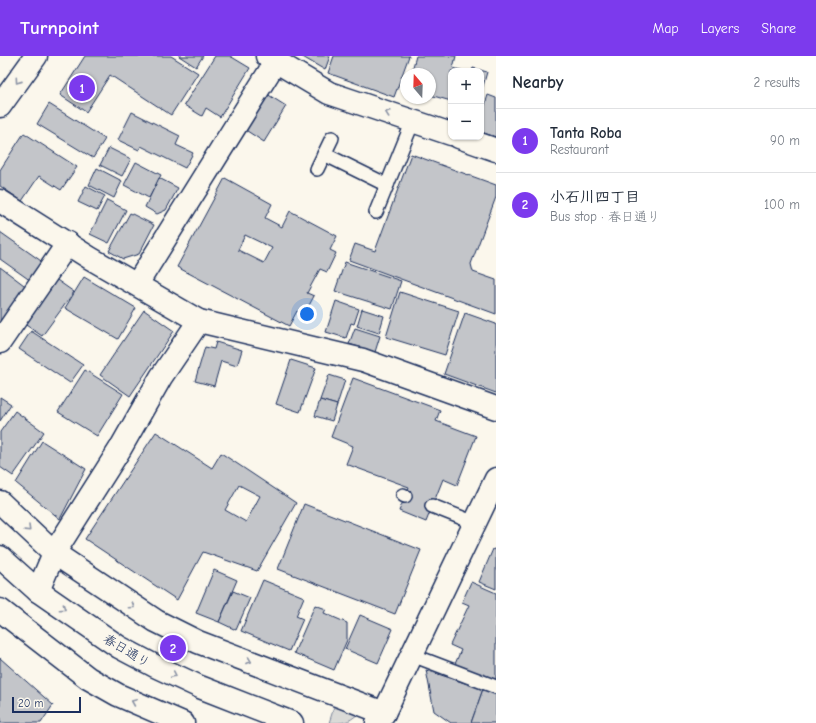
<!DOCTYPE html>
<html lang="en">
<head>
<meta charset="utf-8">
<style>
  :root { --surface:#fff; --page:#f6f6f7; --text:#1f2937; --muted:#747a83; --line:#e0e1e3; --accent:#7c3aed }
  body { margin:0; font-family:"Comic Neue","Klee One",sans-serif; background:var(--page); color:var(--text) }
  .controls { position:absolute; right:12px; top:12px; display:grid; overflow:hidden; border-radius:8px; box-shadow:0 1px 3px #0004 }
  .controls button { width:36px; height:36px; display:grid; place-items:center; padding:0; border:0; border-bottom:1px solid var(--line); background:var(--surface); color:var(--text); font:20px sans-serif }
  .compass { position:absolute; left:400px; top:12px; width:36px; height:36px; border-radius:50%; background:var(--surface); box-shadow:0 1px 3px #0004; rotate:341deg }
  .scale { position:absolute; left:12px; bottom:10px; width:69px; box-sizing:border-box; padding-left:4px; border:2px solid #1b2f5e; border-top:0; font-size:11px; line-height:14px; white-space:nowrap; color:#1b2f5e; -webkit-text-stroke:3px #fbf7ec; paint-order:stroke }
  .you { position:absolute; left:307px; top:258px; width:14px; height:14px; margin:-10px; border:3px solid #fff; border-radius:50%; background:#1a73e8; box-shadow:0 0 0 6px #1a73e833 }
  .badge { display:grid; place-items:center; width:26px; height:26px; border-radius:50%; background:var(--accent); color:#fff; font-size:13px; font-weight:700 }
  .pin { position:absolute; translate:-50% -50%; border:2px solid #fff; box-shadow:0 1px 4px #0006 }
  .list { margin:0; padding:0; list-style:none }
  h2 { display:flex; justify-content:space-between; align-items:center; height:52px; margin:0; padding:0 16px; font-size:17px }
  h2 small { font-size:13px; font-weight:400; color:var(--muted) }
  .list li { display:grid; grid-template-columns:26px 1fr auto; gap:12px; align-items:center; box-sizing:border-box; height:64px; padding:0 16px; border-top:1px solid var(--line) }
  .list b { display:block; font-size:15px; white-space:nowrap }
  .list p { margin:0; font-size:13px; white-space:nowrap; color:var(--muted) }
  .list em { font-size:13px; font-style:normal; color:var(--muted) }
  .map { position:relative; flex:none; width:496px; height:667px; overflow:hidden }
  header { display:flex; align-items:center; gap:24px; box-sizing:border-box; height:56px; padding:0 20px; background:var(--accent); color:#fff }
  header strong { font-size:19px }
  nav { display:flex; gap:22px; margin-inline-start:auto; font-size:14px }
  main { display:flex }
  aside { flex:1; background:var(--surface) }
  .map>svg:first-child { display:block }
  .green { fill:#dadad7; stroke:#7a849a }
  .building { fill:#c3c5c9; stroke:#1b2f5e; fill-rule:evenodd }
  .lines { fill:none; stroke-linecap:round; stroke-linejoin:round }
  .lane-casing { stroke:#1b2f5e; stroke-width:16 }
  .street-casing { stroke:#1b2f5e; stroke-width:25 }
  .secondary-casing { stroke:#1b2f5e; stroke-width:25 }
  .highway-casing { stroke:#1b2f5e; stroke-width:25 }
  .lane { stroke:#fbf7ec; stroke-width:13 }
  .street { stroke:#fbf7ec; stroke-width:22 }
  .secondary { stroke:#fbf7ec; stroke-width:22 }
  .highway { stroke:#fbf7ec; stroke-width:22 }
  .oneway { stroke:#8b93a5 }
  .labels { text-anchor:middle; stroke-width:4; stroke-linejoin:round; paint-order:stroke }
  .street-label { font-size:13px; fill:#1b2f5e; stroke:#fbf7ec }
</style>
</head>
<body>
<header>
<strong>Turnpoint</strong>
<nav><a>Map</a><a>Layers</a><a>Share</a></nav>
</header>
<main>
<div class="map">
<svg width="496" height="667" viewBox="0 0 496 667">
  <rect width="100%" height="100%" fill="#fbf7ec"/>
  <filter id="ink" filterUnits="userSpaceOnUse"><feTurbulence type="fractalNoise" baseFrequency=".025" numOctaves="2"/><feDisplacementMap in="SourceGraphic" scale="8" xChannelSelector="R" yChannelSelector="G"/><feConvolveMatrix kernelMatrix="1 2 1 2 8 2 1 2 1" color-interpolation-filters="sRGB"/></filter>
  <g filter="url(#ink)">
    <path class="green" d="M335 648 359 657C348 667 344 667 329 667Z"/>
    <g class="building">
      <path d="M85 0H171L198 17 171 59 110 19 86 56 60 39Z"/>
      <path d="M179 0H203L196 11Z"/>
      <path d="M215 0H230L250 12 220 61 206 52 202 60 184 49Z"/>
      <path d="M301 0H330L325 14Z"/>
      <path d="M334 0H409L394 41 328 17Z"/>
      <path d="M416 0H456L453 12 464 15H451V45L430 39V18H411Z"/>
      <path d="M473 12 487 16 481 37V15H472Z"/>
      <path d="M267 38 286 50 264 86 244 73Z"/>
      <path d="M488 39 496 42V81L481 76V61Z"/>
      <path d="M49 48 105 83 93 102 37 68Z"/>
      <path d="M132 56 180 80 176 89 193 97 185 112 141 90 139 94 118 84Z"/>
      <path d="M24 77 77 111 61 134 39 120 22 145 0 130V114Z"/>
      <path d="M109 92 131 103 122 120 100 109Z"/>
      <path d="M411 98 496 129V141L471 208 473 216 496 224V258L349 204 355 188 375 195Z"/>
      <path d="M136 106 161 119 149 142 124 129Z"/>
      <path d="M97 112 122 125 114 142 89 129Z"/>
      <path d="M159 122 178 132 166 154 157 158 145 151Z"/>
      <path d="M225 122 272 148 265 162 282 171 290 155 337 180 330 194 336 197 327 216 320 213 307 237 314 240 304 259 297 255 289 270 177 211ZM245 179 272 192 264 207 238 194Z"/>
      <path d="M86 130 105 140 97 155 78 146Z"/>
      <path d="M107 144 126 154 109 187 90 178Z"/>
      <path d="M130 157 154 169 139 198 123 203 109 195Z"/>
      <path d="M0 176 44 207 31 225 0 203Z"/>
      <path d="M345 206 401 225 392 253 335 235Z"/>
      <path d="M0 211 28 232 0 270Z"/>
      <path d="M84 221 136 252 118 283 65 252Z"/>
      <path d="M54 222 74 236 42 280 23 267Z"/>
      <path d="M400 236 459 255 445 299 386 281Z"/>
      <path d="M336 245 359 253 354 268 351 267 346 282 326 276Z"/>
      <path d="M362 253 384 260 379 277 357 270Z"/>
      <path d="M144 254 174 275 130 340 100 319Z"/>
      <path d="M465 257 496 268V337L444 318Z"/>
      <path d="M355 272 380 280 375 296 349 288Z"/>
      <path d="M31 275 83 309 70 327 19 293Z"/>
      <path d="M216 286 242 294 237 310 221 305 214 330 195 325 205 291 214 293Z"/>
      <path d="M291 304 316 312 300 356 276 348Z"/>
      <path d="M85 314 123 338 97 380 58 356Z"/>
      <path d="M329 319 345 324 337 349 320 344Z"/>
      <path d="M353 322 440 354 436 365 476 380 457 429 443 423 426 466 399 455 409 431 346 408 353 390 331 381Z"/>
      <path d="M0 341 11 348 0 365Z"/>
      <path d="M320 344 337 349 332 365 315 360Z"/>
      <path d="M15 355 44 376 13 420 0 411V376Z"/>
      <path d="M156 376 212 412 221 397 296 447 257 515 203 496 177 544 85 483ZM239 429 260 440 246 466 225 454Z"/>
      <path d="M42 385 86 413 60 463 16 427Z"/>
      <path d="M304 448 421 494 395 558 278 513Z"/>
      <path d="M493 493 496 494V533L479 526Z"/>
      <path d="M214 514 237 524 219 566 196 557Z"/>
      <path d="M263 524 304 541 296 560 303 563 289 595 241 575Z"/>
      <path d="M471 526 496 537V626L455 608 461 594 450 589 469 549 462 546Z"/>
      <path d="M233 535 250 542 236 574 219 566Z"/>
      <path d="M315 549 326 553 324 557 347 567V584L334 614 294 597Z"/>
      <path d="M360 559 393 573 378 607 345 593Z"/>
      <path d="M0 602 53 649 41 667H0Z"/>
      <path d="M426 614 483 633 471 667H451L434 655Z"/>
      <path d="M483 633 496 638V667H471Z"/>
    </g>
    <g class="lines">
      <defs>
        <g id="lane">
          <path d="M324 98 387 129"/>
          <path d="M317 113 332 82"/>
          <path d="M376 156 413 65"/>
          <path d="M403 439 405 440"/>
          <path d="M432 450 475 467"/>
          <path d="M412 599 496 631"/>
        </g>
        <g id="street">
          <path d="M267 0 329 37 451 78"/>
          <path d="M459 81 496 94"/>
          <path d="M0 145 90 202 199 265 363 304 496 352"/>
          <path d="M137 228 276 5"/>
          <path d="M0 286 68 187"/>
          <path d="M0 446 54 497 156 565 198 586 384 657"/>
          <path d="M38 535 54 497 120 393 161 321 199 265"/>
        </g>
        <g id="secondary">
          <path d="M0 50 36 0"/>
          <path d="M377 667 384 657 496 423"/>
        </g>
        <g id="highway">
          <path d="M0 501 38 535 119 591 155 610 200 631 292 667"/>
          <path d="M0 554 88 622 118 639 183 667"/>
        </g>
      </defs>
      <use href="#lane" class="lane-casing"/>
      <use href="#street" class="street-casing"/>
      <use href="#secondary" class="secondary-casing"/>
      <use href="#highway" class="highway-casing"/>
      <use href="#lane" class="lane"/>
      <use href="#street" class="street"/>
      <use href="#secondary" class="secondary"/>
      <use href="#highway" class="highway"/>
    </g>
    <defs><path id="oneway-chevron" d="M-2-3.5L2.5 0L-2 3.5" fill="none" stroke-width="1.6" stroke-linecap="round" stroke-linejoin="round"/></defs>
    <g class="oneway">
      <use href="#oneway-chevron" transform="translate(18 25) rotate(125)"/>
      <use href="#oneway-chevron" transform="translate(388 57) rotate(-161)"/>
      <use href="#oneway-chevron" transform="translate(28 473) rotate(44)"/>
      <use href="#oneway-chevron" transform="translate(132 550) rotate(34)"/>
      <use href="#oneway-chevron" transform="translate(63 552) rotate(34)"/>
      <use href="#oneway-chevron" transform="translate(249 605) rotate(21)"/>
      <use href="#oneway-chevron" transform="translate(174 619) rotate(25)"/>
      <use href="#oneway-chevron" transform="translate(134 646) rotate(-157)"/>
    </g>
  </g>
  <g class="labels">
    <g class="street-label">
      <text transform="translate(127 594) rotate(31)" y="5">春日通り</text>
    </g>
  </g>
</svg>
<div class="controls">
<button>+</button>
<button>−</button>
</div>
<svg class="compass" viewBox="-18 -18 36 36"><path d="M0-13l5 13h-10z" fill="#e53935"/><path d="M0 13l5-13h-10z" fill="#747a83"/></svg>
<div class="scale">20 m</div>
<div class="you"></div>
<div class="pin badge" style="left:82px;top:32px">1</div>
<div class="pin badge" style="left:173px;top:592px">2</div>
</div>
<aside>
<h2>Nearby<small>2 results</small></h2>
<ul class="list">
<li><span class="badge">1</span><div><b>Tanta Roba</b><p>Restaurant</p></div><em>90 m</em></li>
<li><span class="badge">2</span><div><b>小石川四丁目</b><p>Bus stop · 春日通り</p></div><em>100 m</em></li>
</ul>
</aside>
</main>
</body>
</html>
